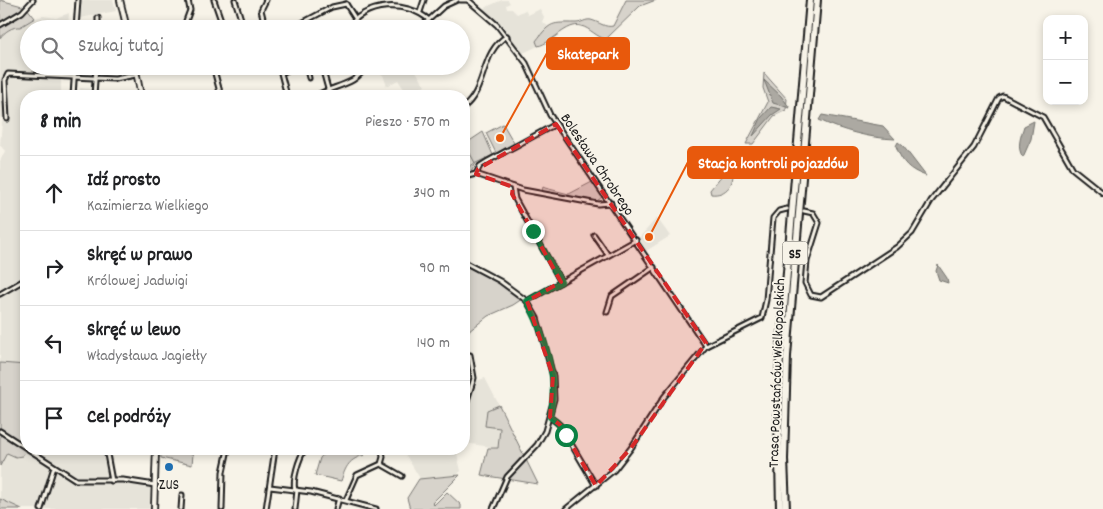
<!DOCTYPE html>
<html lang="pl">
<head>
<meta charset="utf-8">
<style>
  :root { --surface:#fff; --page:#f6f6f6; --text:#202124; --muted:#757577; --line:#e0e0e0 }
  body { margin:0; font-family:Dekko,sans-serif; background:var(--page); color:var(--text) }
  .controls { position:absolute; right:15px; top:15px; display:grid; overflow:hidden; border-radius:10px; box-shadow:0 2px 8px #0003 }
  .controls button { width:45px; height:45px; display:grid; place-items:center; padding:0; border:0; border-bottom:1px solid var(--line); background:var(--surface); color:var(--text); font:25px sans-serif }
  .stop { position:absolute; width:15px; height:15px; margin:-11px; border:4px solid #0b8043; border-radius:50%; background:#fff }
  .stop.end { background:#0b8043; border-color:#fff; box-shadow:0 1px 5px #0008 }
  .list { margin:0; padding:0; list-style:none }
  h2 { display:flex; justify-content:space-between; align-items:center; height:65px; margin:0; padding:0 20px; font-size:21px }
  h2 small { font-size:16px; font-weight:400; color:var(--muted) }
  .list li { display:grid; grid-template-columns:32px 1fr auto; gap:15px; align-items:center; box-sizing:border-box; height:75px; padding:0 20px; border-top:1px solid var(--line) }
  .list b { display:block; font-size:19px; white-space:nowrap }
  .list p { margin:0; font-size:16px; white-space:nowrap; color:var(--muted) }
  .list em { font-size:16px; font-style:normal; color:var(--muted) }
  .icon { flex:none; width:28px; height:28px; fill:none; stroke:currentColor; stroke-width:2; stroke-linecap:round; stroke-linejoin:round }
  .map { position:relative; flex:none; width:1103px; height:509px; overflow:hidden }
  .search { position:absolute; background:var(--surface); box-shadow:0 2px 8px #0003; left:20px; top:20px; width:450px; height:55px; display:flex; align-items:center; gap:12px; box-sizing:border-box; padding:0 18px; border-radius:28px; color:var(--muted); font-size:19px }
  .panel { position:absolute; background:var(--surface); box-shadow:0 2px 8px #0003; left:20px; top:90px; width:450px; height:365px; border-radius:20px }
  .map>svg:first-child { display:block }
  .built { fill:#e6e3d9 }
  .green { fill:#d7d3cb; stroke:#7a7874 }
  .water { fill:#aca9a2; stroke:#72716c }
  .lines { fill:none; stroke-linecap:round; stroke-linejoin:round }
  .street-casing { stroke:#1c1c1c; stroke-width:7 }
  .secondary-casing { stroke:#1c1c1c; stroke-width:8 }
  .highway-casing { stroke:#1c1c1c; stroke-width:10 }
  .street { stroke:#f7f3e8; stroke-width:3 }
  .secondary { stroke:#f7f3e8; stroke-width:4.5 }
  .highway { stroke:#f7f3e8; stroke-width:6 }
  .route { stroke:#0b8043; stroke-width:6 }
  .marked { fill:#d62828; fill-opacity:0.2; stroke:#d62828; stroke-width:4; stroke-dasharray:10 6; stroke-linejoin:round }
  .poi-dot { fill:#1f6fb2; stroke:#f7f3e8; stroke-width:2 }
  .labels { text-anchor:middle; stroke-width:4; stroke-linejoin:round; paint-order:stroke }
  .shield { fill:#f7f3e8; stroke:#5e5c59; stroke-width:1 }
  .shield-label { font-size:14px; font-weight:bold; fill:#1c1c1c }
  .street-label { font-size:15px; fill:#1c1c1c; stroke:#f7f3e8 }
  .poi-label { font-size:15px; fill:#1c1c1c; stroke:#f7f3e8 }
  .leader { fill:none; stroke:#e8590c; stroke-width:2 }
  .callout-dot { fill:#e8590c; stroke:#f7f3e8; stroke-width:2 }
  .callout { fill:#e8590c; stroke:#e8590c; stroke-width:2 }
  .callout-label { font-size:16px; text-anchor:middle; font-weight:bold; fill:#fff }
</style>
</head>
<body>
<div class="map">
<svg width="1103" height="509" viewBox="0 0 1103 509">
  <rect width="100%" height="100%" fill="#f7f3e8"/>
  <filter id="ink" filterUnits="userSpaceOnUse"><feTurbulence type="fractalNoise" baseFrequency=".02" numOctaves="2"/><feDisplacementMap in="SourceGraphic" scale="10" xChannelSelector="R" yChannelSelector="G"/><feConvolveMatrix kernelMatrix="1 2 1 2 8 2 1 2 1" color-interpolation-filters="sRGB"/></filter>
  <g filter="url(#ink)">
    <g class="built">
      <path d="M81 0H113L116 11 80 18Z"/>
      <path d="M502 0H508L510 3 506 5 507 9H512L517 14 525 10 528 15 540 9 544 17 542 22 548 26 537 41 538 46 521 54 497 22 482 9Z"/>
      <path d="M69 13 68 29H29V66H67V73L8 74 61 78V96H26V365L0 363V161L5 151 0 145 2 122 4 119 0 117V38L6 31 16 26 20 27 35 18 43 16 56 18Z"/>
      <path d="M413 66 425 86 408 95 398 80 387 86 383 75 369 67Z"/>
      <path d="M80 88 93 89 92 96H79Z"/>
      <path d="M467 142 478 162 464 170V144Z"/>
      <path d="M657 218 670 236 646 251 637 240Z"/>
      <path d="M485 378 499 405 488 410 485 425 500 428 498 448 464 443V412L476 381Z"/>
      <path d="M27 449H111L115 477 151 482 150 509H22L0 499V466L7 453Z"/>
      <path d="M402 449H456L461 471 447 483 424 485Z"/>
    </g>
    <g class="green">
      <path d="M0 0 26 7 35 18 20 27C13 26 4 32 0 38Z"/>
      <path d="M626 0H656L640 6 606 39C596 37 590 28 581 26 567 22 552 43 538 46L536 41C551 21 552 23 576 23 582 23 585 19 591 20 599 22 605 28 613 26Z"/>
      <path d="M764 73 787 99 786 110 774 116 753 144H746L768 102 763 88Z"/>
      <path d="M503 124 514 143 496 153 486 133Z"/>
      <path d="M483 132 493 155 476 163 471 172 464 174V170L475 163 464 142 465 139H468V142Z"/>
      <path d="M730 168 732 169C736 183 726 196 711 194L710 190 727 169Z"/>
      <path d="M592 182 602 197 597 201 542 191 543 187 545 188 569 194Z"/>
      <path d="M464 265 505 286 522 299 513 305 488 316 464 335Z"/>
      <path d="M0 363 26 365 24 368 27 449 22 456 16 457 7 453 0 466Z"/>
      <path d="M499 405 538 484 481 475 488 448H498L500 428 485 426 487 410Z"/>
      <path d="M161 449 193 454 192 465 161 458Z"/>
      <path d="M328 449H358L365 455C349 459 346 466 341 481L315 475 320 458Z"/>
      <path d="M460 475 432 503 434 505 447 492 461 505V509H410L407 498 419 479Z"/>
      <path d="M0 499 22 509H0Z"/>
    </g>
    <g class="water">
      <path d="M764 80 781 96 790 108 773 103Z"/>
      <path d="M771 107 781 109 772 115 753 136 761 118Z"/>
      <path d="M822 115 883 126 895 139C869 138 843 131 819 120Z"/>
      <path d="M1034 121 1031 139 1023 157C1016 148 1021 136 1024 126Z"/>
      <path d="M898 142 903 146 926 176C909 170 902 163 896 146Z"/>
      <path d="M938 265 947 278 948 283 939 280 936 271Z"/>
    </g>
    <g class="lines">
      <defs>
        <g id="street">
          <path d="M214 0 224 29"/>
          <path d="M235 0 244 29"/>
          <path d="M460 0H467"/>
          <path d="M468 0 497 25 526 63 550 115 706 346"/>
          <path d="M346 4 355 18"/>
          <path d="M420 12 424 0"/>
          <path d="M264 22 261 10 266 0"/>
          <path d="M0 25 22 12 33 0"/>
          <path d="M296 26 332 7 346 4"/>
          <path d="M76 29 78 0"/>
          <path d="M98 29V18"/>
          <path d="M183 29 190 10 188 0"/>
          <path d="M347 29C365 2 406 0 429 20"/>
          <path d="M419 29 444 6 457 0"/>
          <path d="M213 66 221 96"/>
          <path d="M306 66 309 78"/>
          <path d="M324 66 323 71 330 96"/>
          <path d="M73 96 75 66"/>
          <path d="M94 96 96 66"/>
          <path d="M287 96 281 73 297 66"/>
          <path d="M316 96C333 85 356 86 366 66"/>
          <path d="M464 107C487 89 480 52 507 36"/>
          <path d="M7 119 5 80 8 74 115 79 136 75"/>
          <path d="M476 174 523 190 598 204 611 203"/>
          <path d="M464 177 476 174 480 166 488 161 556 124"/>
          <path d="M513 187 515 199 561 282"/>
          <path d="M804 211 813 213 819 223 807 261 805 283 811 295 821 297 897 247 912 233 931 201 974 147 999 98 1003 96 1043 117 1073 169 1103 193"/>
          <path d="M594 235 608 255"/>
          <path d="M464 262 500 281 527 301 537 318 553 376 554 399 545 431 537 445 507 477 493 509"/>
          <path d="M0 294 26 279"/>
          <path d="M527 301 636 240"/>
          <path d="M607 312 612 296 654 267"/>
          <path d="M464 410 474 378 470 355"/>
          <path d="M550 417 560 425 596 486"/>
          <path d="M0 431 76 480H123L155 485"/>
          <path d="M106 449 112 481"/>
          <path d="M381 464 402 476"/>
          <path d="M270 487 311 492 376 509"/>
          <path d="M295 490C292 480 299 458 305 449"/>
          <path d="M346 500 357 475 381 464 383 457 382 449"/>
          <path d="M41 509 54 467"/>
          <path d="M181 509 182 495"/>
          <path d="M222 509 223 472 228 449"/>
          <path d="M266 509 275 449"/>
          <path d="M295 509 297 490"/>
          <path d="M336 509 339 498"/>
          <path d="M566 509 614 470 631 448 664 397 706 346 762 318 766 300 773 218 779 211 787 209"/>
        </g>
        <g id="secondary">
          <path d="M120 0 127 29"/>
          <path d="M135 66 141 96"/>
          <path d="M154 509 156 449"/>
        </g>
        <g id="highway">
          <path d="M780 509 778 409 780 355 810 0"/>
          <path d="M786 509 784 459 787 356 817 0"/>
        </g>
      </defs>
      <use href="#street" class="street-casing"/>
      <use href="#secondary" class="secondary-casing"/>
      <use href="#highway" class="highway-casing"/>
      <use href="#street" class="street"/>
      <use href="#secondary" class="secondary"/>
      <use href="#highway" class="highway"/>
    </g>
  </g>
  <g class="lines" filter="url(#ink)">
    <path class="route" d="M533 231 561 282 527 301C546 337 559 377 550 417L557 422 566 435"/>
  </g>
  <path class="marked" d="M556 124 706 343 631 448 596 486 560 425 550 417 553 376 527 301 561 282 512 194 513 187 476 174 478 169Z"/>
  <circle class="poi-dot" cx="169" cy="467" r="5"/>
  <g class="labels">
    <rect class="shield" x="782.5" y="241.5" width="25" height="23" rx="4"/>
    <g class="shield-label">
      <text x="795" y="258">S5</text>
    </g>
    <g class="street-label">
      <text transform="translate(598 164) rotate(56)" y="5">Bolesława Chrobrego</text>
      <text transform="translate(776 373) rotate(-88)" y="5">Trasa Powstańców Wielkopolskich</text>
    </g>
    <g class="poi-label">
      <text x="169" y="489">ZUS</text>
    </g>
  </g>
  <path class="leader" d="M500 138L547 53M649 237L688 162"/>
  <g class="callout-dot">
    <circle cx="500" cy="138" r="5"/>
    <circle cx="649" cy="237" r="5"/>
  </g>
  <g class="callout">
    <rect x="547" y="38" width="82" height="31" rx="5"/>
    <rect x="688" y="147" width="170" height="31" rx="5"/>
  </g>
  <g class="callout-label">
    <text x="588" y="59">Skatepark</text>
    <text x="773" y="168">Stacja kontroli pojazdów</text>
  </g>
</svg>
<div class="controls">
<button>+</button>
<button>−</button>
</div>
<div class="stop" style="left:566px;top:435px"></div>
<div class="stop end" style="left:533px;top:231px"></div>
<div class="search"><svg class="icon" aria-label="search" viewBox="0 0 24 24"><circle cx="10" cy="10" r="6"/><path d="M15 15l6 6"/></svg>Szukaj tutaj</div>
<section class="panel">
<h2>8 min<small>Pieszo · 570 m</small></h2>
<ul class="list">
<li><svg class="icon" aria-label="ahead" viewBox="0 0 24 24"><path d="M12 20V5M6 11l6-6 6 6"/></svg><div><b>Idź prosto</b><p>Kazimierza Wielkiego</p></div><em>340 m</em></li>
<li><svg class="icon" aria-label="right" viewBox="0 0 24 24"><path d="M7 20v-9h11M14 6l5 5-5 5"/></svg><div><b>Skręć w prawo</b><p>Królowej Jadwigi</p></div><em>90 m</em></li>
<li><svg class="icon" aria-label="left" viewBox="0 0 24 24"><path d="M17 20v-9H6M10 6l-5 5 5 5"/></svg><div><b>Skręć w lewo</b><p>Władysława Jagiełły</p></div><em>140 m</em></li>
<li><svg class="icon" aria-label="arrive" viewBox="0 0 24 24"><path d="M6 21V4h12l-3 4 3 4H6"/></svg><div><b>Cel podróży</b></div></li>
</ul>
</section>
</div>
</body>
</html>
